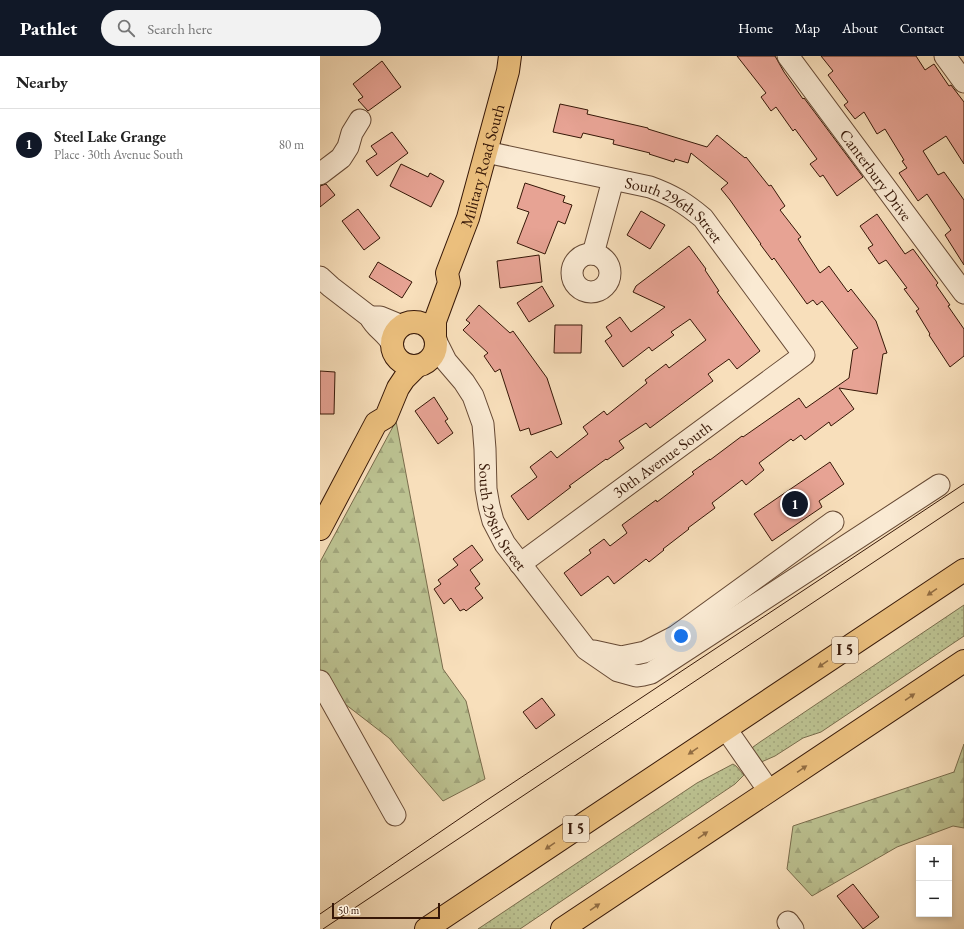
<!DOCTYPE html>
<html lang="en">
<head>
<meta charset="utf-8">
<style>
  :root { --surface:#fff; --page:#f2f2f2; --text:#222; --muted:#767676; --line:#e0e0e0; --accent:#111827 }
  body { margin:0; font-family:"EB Garamond",serif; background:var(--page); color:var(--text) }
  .controls { position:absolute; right:12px; bottom:12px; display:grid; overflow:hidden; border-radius:0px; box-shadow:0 2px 6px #0003 }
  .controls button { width:36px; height:36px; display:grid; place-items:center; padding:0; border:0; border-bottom:1px solid var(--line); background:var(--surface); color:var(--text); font:20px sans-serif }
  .scale { position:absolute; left:12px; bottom:10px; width:108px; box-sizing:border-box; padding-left:4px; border:2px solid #361707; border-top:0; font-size:11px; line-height:14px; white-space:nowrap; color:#361707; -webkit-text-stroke:3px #faead3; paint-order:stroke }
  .you { position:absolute; left:361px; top:580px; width:14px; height:14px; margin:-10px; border:3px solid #fff; border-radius:50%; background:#1a73e8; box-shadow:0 0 0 6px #1a73e833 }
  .badge { display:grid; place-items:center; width:26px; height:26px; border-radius:50%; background:var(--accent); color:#fff; font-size:13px; font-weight:700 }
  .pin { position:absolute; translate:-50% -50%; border:2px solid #fff; box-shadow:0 1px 4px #0006 }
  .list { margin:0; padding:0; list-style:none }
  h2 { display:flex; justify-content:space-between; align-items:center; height:52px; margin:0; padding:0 16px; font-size:17px }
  h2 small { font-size:13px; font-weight:400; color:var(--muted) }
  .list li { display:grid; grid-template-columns:26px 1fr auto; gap:12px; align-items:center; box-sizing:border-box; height:72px; padding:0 16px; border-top:1px solid var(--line) }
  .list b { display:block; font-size:15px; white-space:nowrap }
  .list p { margin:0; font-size:13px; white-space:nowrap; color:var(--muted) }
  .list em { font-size:13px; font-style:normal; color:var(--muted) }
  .icon { flex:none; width:22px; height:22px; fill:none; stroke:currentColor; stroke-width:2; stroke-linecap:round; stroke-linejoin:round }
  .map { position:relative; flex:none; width:644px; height:873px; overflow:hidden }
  header { display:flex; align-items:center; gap:24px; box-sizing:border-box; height:56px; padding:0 20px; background:var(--accent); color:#fff }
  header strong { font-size:19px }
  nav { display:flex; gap:22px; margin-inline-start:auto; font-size:14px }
  .search { width:280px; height:36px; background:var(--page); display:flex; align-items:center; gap:10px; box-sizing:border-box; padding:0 14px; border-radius:22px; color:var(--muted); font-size:15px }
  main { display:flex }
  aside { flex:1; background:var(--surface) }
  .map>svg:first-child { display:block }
  .grass { fill:url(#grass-dots); stroke:#796c4c }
  .forest { fill:url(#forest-firs); stroke:#796c4c }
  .building { fill:#e7a394; stroke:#361707 }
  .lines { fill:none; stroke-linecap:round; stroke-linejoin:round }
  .minor-casing { stroke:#664934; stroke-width:23 }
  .major-casing { stroke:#361707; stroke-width:24 }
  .highway-casing { stroke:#361707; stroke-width:24 }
  .minor { stroke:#faead3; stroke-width:21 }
  .major { stroke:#ecc07e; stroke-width:22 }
  .highway { stroke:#ecc07e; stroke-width:22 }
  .tram { stroke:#361707; stroke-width:1 }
  .oneway { fill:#916c42 }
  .labels { text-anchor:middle; stroke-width:3; stroke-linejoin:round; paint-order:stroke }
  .shield { fill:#faead3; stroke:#715644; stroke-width:1 }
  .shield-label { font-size:15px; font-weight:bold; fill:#361707 }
  .street-label { font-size:16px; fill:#361707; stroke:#faead3 }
</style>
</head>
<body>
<header>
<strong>Pathlet</strong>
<div class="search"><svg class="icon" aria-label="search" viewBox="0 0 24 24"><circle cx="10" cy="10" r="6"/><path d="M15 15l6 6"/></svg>Search here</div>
<nav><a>Home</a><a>Map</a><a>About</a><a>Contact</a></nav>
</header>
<main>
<aside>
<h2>Nearby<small></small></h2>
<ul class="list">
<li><span class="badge">1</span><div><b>Steel Lake Grange</b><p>Place · 30th Avenue South</p></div><em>80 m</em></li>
</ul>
</aside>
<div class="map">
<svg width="644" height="873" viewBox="0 0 644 873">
  <defs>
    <pattern id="grass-dots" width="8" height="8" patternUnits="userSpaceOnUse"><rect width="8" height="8" fill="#bcc291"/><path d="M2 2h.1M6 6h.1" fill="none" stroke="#a2a67c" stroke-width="1.8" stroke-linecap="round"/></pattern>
    <pattern id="forest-firs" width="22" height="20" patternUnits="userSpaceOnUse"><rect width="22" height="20" fill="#bcc291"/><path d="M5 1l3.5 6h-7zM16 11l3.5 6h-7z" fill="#a2a67c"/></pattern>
  </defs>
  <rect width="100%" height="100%" fill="#f8dfbb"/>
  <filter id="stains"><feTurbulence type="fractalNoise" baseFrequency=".005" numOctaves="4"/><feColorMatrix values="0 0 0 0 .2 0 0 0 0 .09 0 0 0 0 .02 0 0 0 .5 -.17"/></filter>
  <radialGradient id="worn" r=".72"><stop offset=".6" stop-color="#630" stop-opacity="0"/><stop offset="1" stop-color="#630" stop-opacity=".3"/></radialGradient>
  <g class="grass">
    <path d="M644 549V580L501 676 483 682 455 700 439 707 430 696 433 691 440 686Z"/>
    <path d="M413 708 416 710 424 719 415 728 200 873H158L377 727Z"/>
  </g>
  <g class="forest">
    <path d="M76 365 123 613 146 645 165 723 123 745 69 682 12 638 0 617V506Z"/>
    <path d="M644 688V772L633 770 577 791 492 840 467 813 473 770 634 716Z"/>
  </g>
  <g class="building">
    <path d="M417 0H455L464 16 483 43 484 42 543 121 517 140 503 119 500 121 490 108 497 103 475 73 473 75 456 51 451 55 441 41 446 37Z"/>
    <path d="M501 0H596L605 14 614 8 629 30 631 29 644 46V108L626 80 603 95 618 119 624 116 644 144V209L625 179 631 174 607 138 598 145 579 117 587 112 582 105 584 104 565 73 557 78 544 56 535 63 524 49 528 46 508 19 513 15Z"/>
    <path d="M62 5 81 31 48 55 38 44 43 41 33 28Z"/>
    <path d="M240 48 268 54 267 58 328 72V73L387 91 397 79 425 102 426 101 449 130 451 129 465 150 460 154 481 181 478 183 500 217 509 210 528 236 531 233 556 265 567 297 563 298 557 338 519 332 534 353 511 370 509 366 485 384 481 379 473 385 471 383 439 407 444 414 426 429 422 424 392 447 395 452 368 472 369 473 343 493 344 494 329 506 326 503 294 528 288 520 261 540 244 517 271 497 269 494 284 483 290 490 307 477 302 469 336 444 337 446 374 418 372 416 390 403V404L422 380 423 381 479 342 486 352 529 322 533 294 538 292 502 245 497 249 493 244 487 248 454 202 452 204 440 188H441L410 144 401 133 408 127 371 97 368 107 355 103 354 106 329 98 330 97 293 88 294 84 263 77 261 82 233 76Z"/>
    <path d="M72 76 88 97 57 120 46 105 57 98 51 90Z"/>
    <path d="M81 108 108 121 110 117 124 125 111 151 70 130Z"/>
    <path d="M205 127 245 140 243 146 252 149 245 168 238 165 225 198 197 187 209 156 197 152Z"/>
    <path d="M6 128 15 139 0 151V130Z"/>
    <path d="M38 153 60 182 44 194 22 165Z"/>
    <path d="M321 155 345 169 330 193 307 179Z"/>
    <path d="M557 158 585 198 593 193 618 227 616 229 630 249 628 250 644 273V300L630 311 609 279 610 278 596 255 599 253 584 233 587 232 566 204 559 208 548 192 553 189 540 170Z"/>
    <path d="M369 190 386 213 385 214 399 235 397 236 440 295 417 313 409 303 388 318 393 325 330 372 326 367 299 385 304 392 287 404 286 403 249 430 251 431 208 464 191 440 217 421 210 411 231 395 237 402 268 378 263 371 284 355 287 359 327 327 325 324 346 308 349 312 386 284 370 263 351 276 354 279 332 295 329 291 303 311 285 285 292 280 286 271 300 261 311 276 345 251 313 236 316 230Z"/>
    <path d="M219 199 222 226 180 232 177 205Z"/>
    <path d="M58 206 92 226 82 242 49 221Z"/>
    <path d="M222 230 234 250 209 266 197 247Z"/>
    <path d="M159 249 190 277 193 275 227 322 242 368 211 379 209 372 200 375 180 313 175 316 164 300 168 297 143 274 150 267 146 264Z"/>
    <path d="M235 269H262L261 297H234Z"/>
    <path d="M0 315 15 316 14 358H0Z"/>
    <path d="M114 341 128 363 125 365 133 377 118 388 95 355Z"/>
    <path d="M510 406 524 428 499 445 502 451 452 485 434 458Z"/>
    <path d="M152 489 163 504 150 514 160 528 155 532 163 542 146 555 144 553 140 555 131 542 124 548 114 533 121 528 118 524 138 509 133 503Z"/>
    <path d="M222 642 235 659 216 673 203 656Z"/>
    <path d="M533 828 559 861 543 873 517 840Z"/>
  </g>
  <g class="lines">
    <defs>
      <g id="minor">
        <path id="s1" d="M468 0 644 237"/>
        <path d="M625 0 644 26"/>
        <path id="s2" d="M166 96 330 131C352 139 365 147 383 162L484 299 200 508"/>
        <path d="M0 118 21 102 28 91 32 77 40 64"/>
        <path d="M273 198 293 124"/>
        <circle cx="271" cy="217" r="19"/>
        <path d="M0 221 11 231 50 261C56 273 67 277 72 288"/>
        <path d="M50 261H60L77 268 83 269"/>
        <path id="s3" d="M117 287 126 305 144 326 153 340 163 368 165 393 166 433 169 450 173 465 185 488 266 593 298 615 316 620 323 619 331 617 619 429"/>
        <path d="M274 595 301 601 325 596 356 580 513 466"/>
        <path d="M0 625 75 759"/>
        <path d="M406 673 449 735"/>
        <path d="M468 866 473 873"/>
      </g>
      <g id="major">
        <circle cx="94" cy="288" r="22"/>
        <path id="s4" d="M115 280V265L129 227 127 217 148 162 188 15 190 0"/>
        <path d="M0 473 56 367 66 361 78 332 84 323 97 310"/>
      </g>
      <g id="highway">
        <path d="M106 873 644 514"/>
        <path d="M242 873 644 605"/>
      </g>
    </defs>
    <use href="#minor" class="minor-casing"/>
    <use href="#major" class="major-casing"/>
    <use href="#highway" class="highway-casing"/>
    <use href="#minor" class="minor"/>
    <use href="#major" class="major"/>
    <use href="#highway" class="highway"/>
    <g class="tram">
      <path d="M0 858 164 746 644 428"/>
      <path d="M3 873 644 446"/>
    </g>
  </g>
  <defs><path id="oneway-solid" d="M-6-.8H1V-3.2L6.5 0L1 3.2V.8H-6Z"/></defs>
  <g class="oneway">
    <use href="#oneway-solid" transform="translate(612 536) rotate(146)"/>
    <use href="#oneway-solid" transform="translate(503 608) rotate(146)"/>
    <use href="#oneway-solid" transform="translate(590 641) rotate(-34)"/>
    <use href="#oneway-solid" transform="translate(373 695) rotate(146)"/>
    <use href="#oneway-solid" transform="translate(482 713) rotate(-34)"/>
    <use href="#oneway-solid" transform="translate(383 779) rotate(-34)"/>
    <use href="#oneway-solid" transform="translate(230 790) rotate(146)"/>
    <use href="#oneway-solid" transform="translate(275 851) rotate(-34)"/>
  </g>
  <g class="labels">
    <g class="shield">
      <rect x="512" y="581" width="26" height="26" rx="3"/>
      <rect x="243" y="760" width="26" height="26" rx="3"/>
    </g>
    <g class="shield-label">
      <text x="525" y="599">I 5</text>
      <text x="256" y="778">I 5</text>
    </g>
    <g class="street-label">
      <text dy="6" stroke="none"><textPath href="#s4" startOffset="179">Military Road South</textPath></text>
      <text dy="6" stroke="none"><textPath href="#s1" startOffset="148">Canterbury Drive</textPath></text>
      <text dy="6" stroke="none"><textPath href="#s2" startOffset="200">South 296th Street</textPath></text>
      <text transform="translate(342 403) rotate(-36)" y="6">30th Avenue South</text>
      <text dy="6" stroke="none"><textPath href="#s3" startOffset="191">South 298th Street</textPath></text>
    </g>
  </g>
  <rect width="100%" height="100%" filter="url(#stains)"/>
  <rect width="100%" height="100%" fill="url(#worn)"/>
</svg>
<div class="controls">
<button>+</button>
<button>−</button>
</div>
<div class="scale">50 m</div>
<div class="you"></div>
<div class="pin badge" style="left:475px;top:448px">1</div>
</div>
</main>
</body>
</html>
